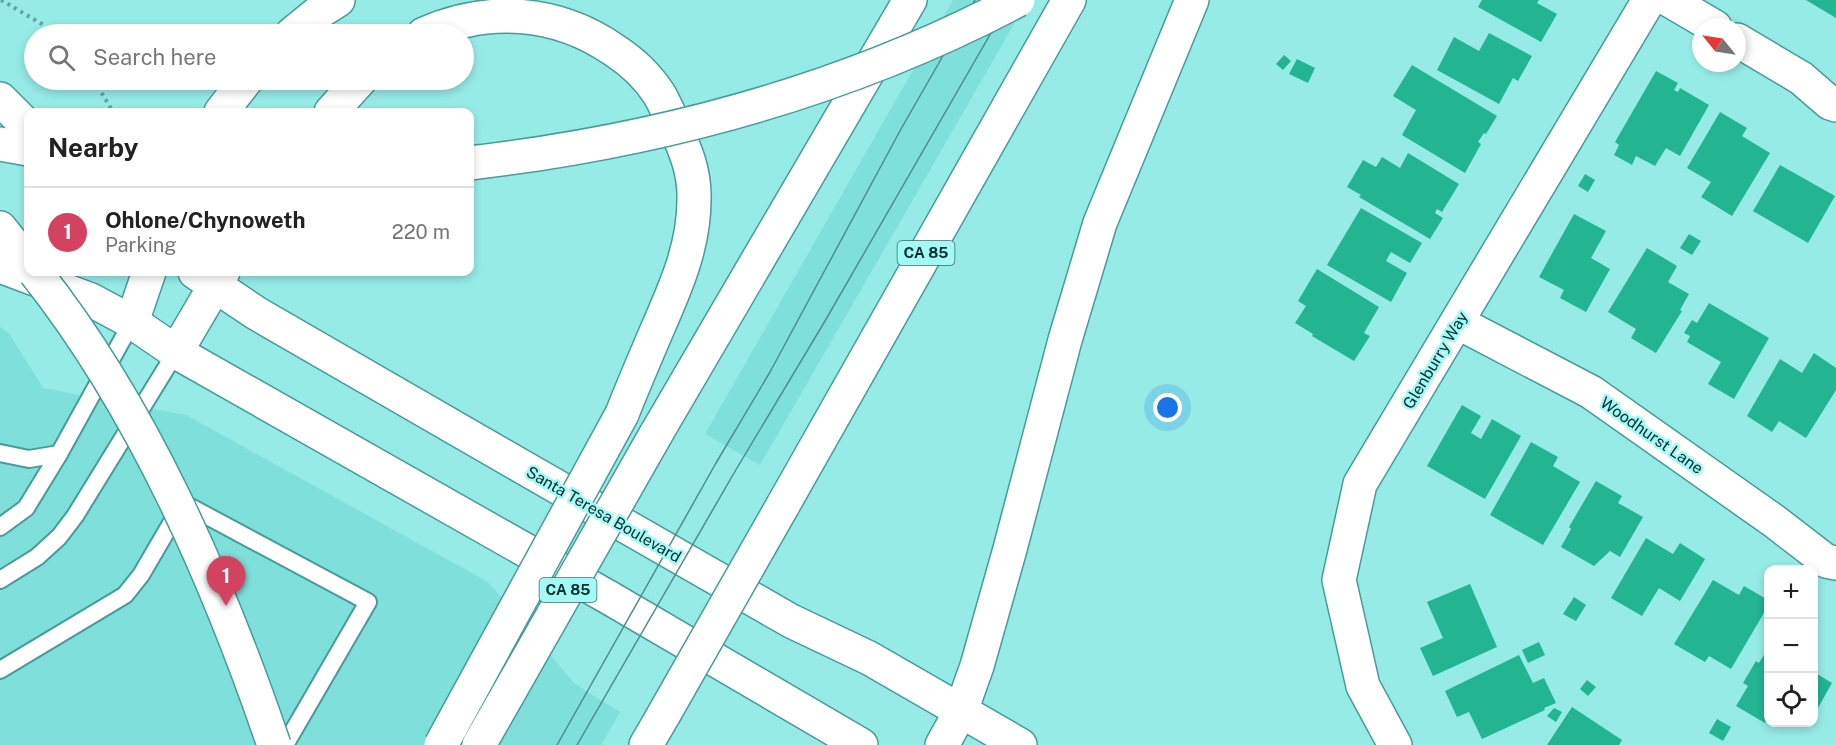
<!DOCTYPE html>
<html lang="en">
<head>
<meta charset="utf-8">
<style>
  :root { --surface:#fff; --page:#f6f6f6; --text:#222; --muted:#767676; --line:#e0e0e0; --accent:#d34361 }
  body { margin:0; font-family:"Public Sans",sans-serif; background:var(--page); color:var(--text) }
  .controls { position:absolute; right:18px; bottom:18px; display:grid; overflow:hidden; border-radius:12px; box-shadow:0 3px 9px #0003 }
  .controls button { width:54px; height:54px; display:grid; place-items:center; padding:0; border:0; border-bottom:2px solid var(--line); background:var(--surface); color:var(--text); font:30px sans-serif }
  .compass { position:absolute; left:1692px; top:18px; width:54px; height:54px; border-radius:50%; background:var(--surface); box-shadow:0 3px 9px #0003; rotate:300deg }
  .you { position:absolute; left:1168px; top:408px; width:21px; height:21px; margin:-15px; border:4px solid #fff; border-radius:50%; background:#1a73e8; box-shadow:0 0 0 9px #1a73e833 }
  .badge { display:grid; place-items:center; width:39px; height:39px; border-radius:50%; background:var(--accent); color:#fff; font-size:20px; font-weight:700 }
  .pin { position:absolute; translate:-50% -50px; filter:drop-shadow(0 2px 3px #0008) }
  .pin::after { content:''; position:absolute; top:32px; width:21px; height:18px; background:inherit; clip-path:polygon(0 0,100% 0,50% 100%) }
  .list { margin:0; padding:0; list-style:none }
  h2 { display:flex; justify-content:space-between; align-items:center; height:78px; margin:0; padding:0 24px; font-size:26px }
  h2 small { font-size:20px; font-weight:400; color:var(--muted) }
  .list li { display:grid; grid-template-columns:39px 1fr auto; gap:18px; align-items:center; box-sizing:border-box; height:90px; padding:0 24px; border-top:2px solid var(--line) }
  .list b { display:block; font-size:22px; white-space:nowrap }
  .list p { margin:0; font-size:20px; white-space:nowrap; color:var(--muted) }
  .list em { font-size:20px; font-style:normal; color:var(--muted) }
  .icon { flex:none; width:33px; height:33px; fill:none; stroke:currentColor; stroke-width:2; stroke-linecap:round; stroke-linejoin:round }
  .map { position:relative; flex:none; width:1836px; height:745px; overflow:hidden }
  .search { position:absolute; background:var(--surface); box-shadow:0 3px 9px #0003; left:24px; top:24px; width:450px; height:66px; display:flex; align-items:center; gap:15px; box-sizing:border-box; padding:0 21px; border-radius:33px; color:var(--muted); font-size:22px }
  .panel { position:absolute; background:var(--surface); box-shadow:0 3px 9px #0003; left:24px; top:108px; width:450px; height:168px; border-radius:12px }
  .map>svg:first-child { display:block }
  .built { fill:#7fdfdb }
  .building { fill:#23b492 }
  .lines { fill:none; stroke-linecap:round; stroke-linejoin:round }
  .service-casing { stroke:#469c99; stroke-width:20 }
  .minor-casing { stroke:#469c99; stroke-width:36 }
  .secondary-casing { stroke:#469c99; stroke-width:36 }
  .motorway-casing { stroke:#469c99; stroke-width:36 }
  .path { stroke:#60a3a0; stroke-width:4; stroke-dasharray:3 4.5; stroke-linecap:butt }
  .service { stroke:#fff; stroke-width:16 }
  .minor { stroke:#fff; stroke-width:33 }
  .secondary { stroke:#fff; stroke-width:33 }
  .motorway { stroke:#fff; stroke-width:33 }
  .tram { stroke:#4f8d8b; stroke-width:1.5 }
  .motorway-bridge-casing { stroke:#469c99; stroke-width:36; stroke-linecap:butt }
  .motorway-bridge { stroke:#fff; stroke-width:33 }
  .labels { text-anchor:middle; stroke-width:5; stroke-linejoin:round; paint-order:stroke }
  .shield { fill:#a3f9f5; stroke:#366b69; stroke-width:1.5 }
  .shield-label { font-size:15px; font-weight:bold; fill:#082e2d }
  .street-label { font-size:16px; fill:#082e2d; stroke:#a3f9f5 }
</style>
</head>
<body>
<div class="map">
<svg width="1836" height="745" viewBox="0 0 1836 745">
  <rect width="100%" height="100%" fill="#96ebe7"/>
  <g class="built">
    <path d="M953 0H1028L760 465 705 434Z"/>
    <path d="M0 327 9 333 43 388 186 415 488 582 575 684 620 712 601 745H0Z"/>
  </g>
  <g class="building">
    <path d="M1482 0H1539L1537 3 1557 14 1541 42 1478 7Z"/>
    <path d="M1806 0H1836V18Z"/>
    <path d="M1489 33 1532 56 1518 81 1513 78 1499 104 1437 70 1454 37 1479 51Z"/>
    <path d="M1284 55 1291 61 1283 70 1276 64Z"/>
    <path d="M1297 59 1315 68 1308 83 1289 74Z"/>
    <path d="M1412 65 1497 116 1486 134 1484 133 1478 142 1481 144 1465 173 1402 135 1416 110 1393 96Z"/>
    <path d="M1656 71 1678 83 1674 90 1678 92 1680 88 1709 105 1680 156 1666 148 1655 166 1636 156 1632 165 1614 155 1619 145 1615 142Z"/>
    <path d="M1720 112 1747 128 1742 136 1770 153 1732 216 1701 197 1711 182 1687 168Z"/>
    <path d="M1408 153 1459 184 1442 212 1437 209 1435 213 1443 218 1430 239 1359 197 1361 195 1347 187 1363 160 1376 167 1382 157 1400 168Z"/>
    <path d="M1780 165 1835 196 1808 243 1753 211Z"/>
    <path d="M1585 174 1595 180 1588 192 1578 186Z"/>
    <path d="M1361 208 1422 243 1410 263 1391 252 1386 261 1407 273 1391 302 1327 265Z"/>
    <path d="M1574 214 1606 231 1591 258 1610 269 1586 312 1560 298 1564 290 1539 277Z"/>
    <path d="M1689 234 1701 241 1692 255 1680 248Z"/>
    <path d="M1647 248 1677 266 1668 282 1689 294 1680 310 1682 311 1656 353 1631 338 1636 329 1608 312Z"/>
    <path d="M1317 269 1379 307 1364 333 1370 336 1354 361 1312 336 1313 334 1295 323 1306 306 1298 301Z"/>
    <path d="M1709 303 1769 338 1734 399 1708 384 1721 362 1687 342 1690 336 1684 333 1692 320 1697 323Z"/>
    <path d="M1814 353 1836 368V390L1806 438 1779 421 1772 432 1747 416 1780 359 1802 373Z"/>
    <path d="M1462 405 1481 416 1471 433 1481 439 1492 419 1521 436 1485 499 1427 466Z"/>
    <path d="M1531 442 1558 457 1553 466 1580 482 1543 545 1490 515Z"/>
    <path d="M1596 481 1622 496 1618 503 1643 517 1620 557 1610 551 1594 566 1561 547 1571 529 1569 527Z"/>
    <path d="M1646 538 1673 554 1680 543 1705 559 1680 601 1659 588 1642 616 1611 598Z"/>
    <path d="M1713 580 1739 595 1744 586 1768 600V606L1731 669 1709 656 1705 662 1674 644Z"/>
    <path d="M1470 584 1497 647 1433 676 1420 648 1443 638 1427 602Z"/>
    <path d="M1574 597 1586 605 1576 621 1563 614Z"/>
    <path d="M1539 642 1545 655 1528 663 1522 650Z"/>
    <path d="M1768 648V717L1765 723 1736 706 1748 686 1743 683 1756 661 1759 663Z"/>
    <path d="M1519 655 1533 683 1544 678 1556 703 1544 708 1545 710 1482 739 1469 712 1457 717 1445 691Z"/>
    <path d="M1814 672 1832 683 1814 715Z"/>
    <path d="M1587 680 1596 687 1588 696 1580 689Z"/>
    <path d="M1572 707 1622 740 1619 745H1547Z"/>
    <path d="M1554 708 1562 712 1556 722 1547 716Z"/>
    <path d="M1717 719 1731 727 1723 741 1709 733Z"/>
  </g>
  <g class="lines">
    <defs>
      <g id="service">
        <path d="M0 453 29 459 59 454"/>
        <path d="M0 527 26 508 59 454 132 322"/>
        <path d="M0 580 37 557 59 537 75 516 176 352"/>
        <path d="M0 670 125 595 141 575 183 503 368 602 285 745"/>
      </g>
      <g id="minor">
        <path d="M1669 0 1715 27"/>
        <path d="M1737 40 1801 78 1830 103 1836 105"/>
        <path d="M1457 322 1591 392 1774 521 1826 561 1836 563"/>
        <path d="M1395 745 1363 686 1339 580 1360 484 1649 0"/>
      </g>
      <g id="secondary">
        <path d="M195 272 256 313 514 462 791 621 869 658 1020 745"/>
        <path d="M132 322 176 352 608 597 861 745"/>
      </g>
      <g id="motorway">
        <path d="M292 34 319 12 338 0"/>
        <path d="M424 34C488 6 556 10 614 50 631 61 648 77 659 94 665 104 670 116 675 127 686 151 695 173 694 200 694 247 675 289 657 330 645 358 633 386 622 414"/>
        <path d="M0 99 28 127"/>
        <path d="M221 112 246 80"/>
        <path d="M331 112 360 80"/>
        <path d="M0 144 28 149"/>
        <path d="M0 228 28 263"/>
        <path d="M0 266 91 300 132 322 149 272"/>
        <path d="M176 352 223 272"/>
        <path d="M656 434 910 0"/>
        <path d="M783 505 1069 0"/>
        <path d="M646 745 664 714"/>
        <path d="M942 745 961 711 977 666 1010 549 1065 340 1100 223 1192 0"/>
      </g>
    </defs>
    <use href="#service" class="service-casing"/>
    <use href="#minor" class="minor-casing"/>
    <use href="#secondary" class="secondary-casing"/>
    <use href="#motorway" class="motorway-casing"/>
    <g class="path">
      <path d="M1 0 42 24 55 34"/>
      <path d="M94 80 113 112"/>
    </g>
    <use href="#service" class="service"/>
    <use href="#minor" class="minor"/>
    <use href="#secondary" class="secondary"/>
    <use href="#motorway" class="motorway"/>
    <g class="tram">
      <path d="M557 745 716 463 770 372 901 129 975 0"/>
      <path d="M577 745 734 473 825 321 1010 0"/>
    </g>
    <defs>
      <g id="motorway-bridge">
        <path d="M470 163C659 141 848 90 1018 0"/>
        <path d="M35 272C143 408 218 581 274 745"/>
        <path d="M664 714 783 505"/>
        <path d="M441 745 622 414"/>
        <path d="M479 745 656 434"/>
      </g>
    </defs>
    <use href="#motorway-bridge" class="motorway-bridge-casing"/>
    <use href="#motorway-bridge" class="motorway-bridge"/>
  </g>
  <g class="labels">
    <g class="shield">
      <rect x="897.5" y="241" width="57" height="24" rx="4.5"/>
      <rect x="539.5" y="578" width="57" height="24" rx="4.5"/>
    </g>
    <g class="shield-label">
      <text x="926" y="258">CA 85</text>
      <text x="568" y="595">CA 85</text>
    </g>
    <g class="street-label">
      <text transform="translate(1435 360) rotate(-59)" y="6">Glenburry Way</text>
      <text transform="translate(1652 435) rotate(35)" y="6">Woodhurst Lane</text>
      <text transform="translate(604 514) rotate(30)" y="6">Santa Teresa Boulevard</text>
    </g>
  </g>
</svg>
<div class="controls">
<button>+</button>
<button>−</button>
<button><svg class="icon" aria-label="locate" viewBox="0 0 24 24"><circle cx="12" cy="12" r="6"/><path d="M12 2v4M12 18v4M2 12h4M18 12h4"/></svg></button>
</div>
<svg class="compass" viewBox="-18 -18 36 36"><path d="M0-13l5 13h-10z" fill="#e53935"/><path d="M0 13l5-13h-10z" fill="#767676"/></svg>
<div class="you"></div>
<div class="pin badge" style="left:226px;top:606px">1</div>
<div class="search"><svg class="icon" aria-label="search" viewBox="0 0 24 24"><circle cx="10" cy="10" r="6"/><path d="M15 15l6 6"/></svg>Search here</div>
<section class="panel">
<h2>Nearby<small></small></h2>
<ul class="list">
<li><span class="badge">1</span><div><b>Ohlone/Chynoweth</b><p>Parking</p></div><em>220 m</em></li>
</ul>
</section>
</div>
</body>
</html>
